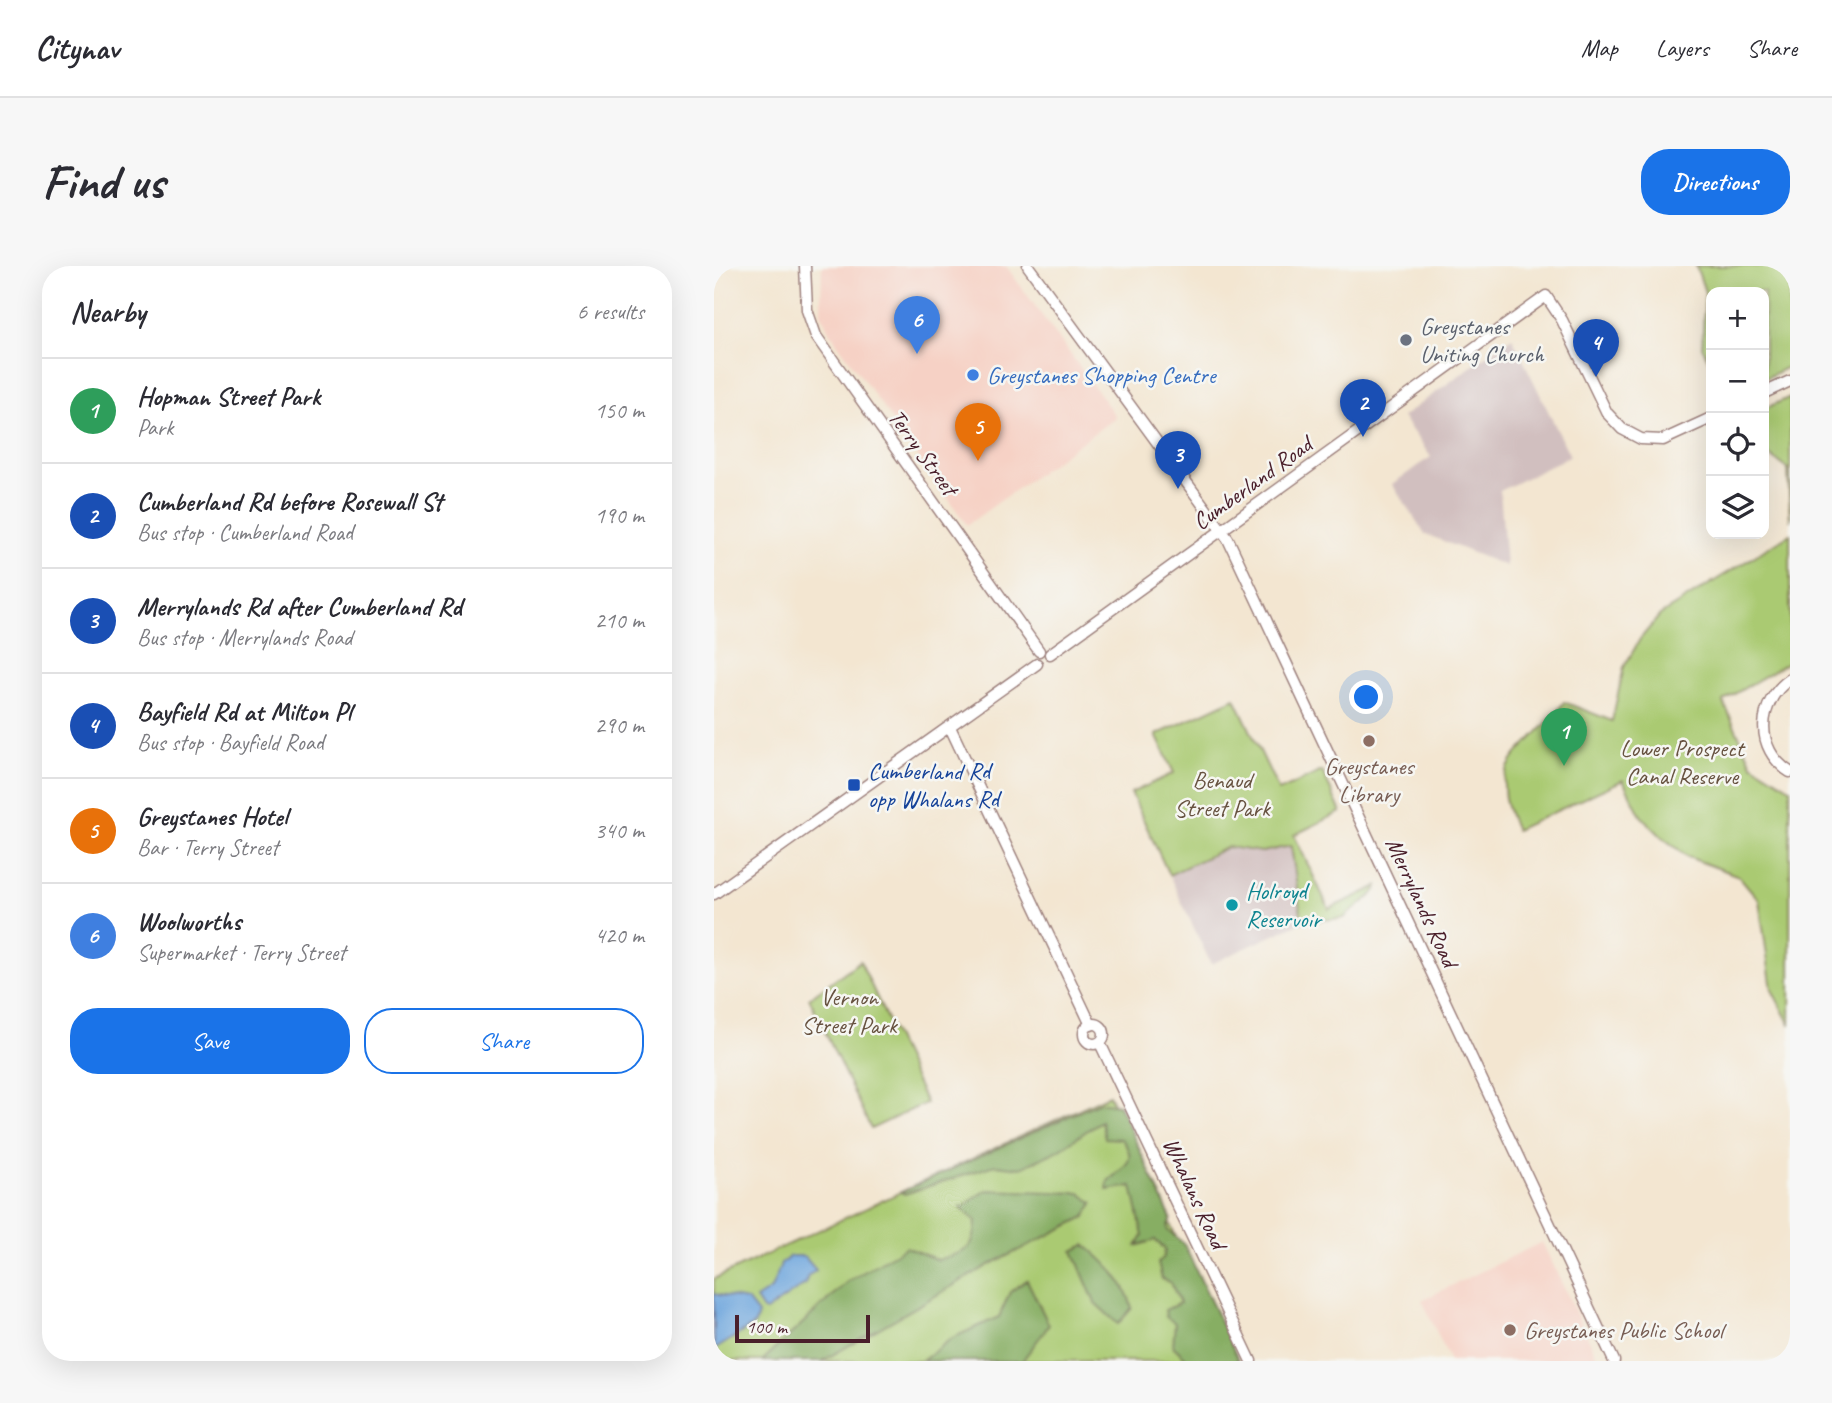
<!DOCTYPE html>
<html lang="en">
<head>
<meta charset="utf-8">
<style>
  :root { --surface:#fff; --page:#f7f7f7; --text:#2b2b33; --muted:#7c7c81; --line:#e1e1e2; --accent:#1a73e8 }
  body { margin:0; font-family:Caveat,sans-serif; background:var(--page); color:var(--text) }
  .controls { position:absolute; right:21px; top:21px; display:grid; overflow:hidden; border-radius:14px; box-shadow:0 7px 28px #0002 }
  .controls button { width:63px; height:63px; display:grid; place-items:center; padding:0; border:0; border-bottom:2px solid var(--line); background:var(--surface); color:var(--text); font:35px sans-serif }
  .scale { position:absolute; left:21px; bottom:18px; width:135px; box-sizing:border-box; padding-left:7px; border:4px solid #4a1f2b; border-top:0; font-size:19px; line-height:24px; white-space:nowrap; color:#4a1f2b; -webkit-text-stroke:5px #f6f6f2; paint-order:stroke }
  .you { position:absolute; left:653px; top:432px; width:24px; height:24px; margin:-18px; border:5px solid #fff; border-radius:50%; background:#1a73e8; box-shadow:0 0 0 10px #1a73e833 }
  .badge { display:grid; place-items:center; width:46px; height:46px; border-radius:50%; background:var(--accent); color:#fff; font-size:23px; font-weight:700 }
  .pin { position:absolute; translate:-50% -58px; filter:drop-shadow(0 2px 4px #0008) }
  .pin::after { content:''; position:absolute; top:37px; width:24px; height:21px; background:inherit; clip-path:polygon(0 0,100% 0,50% 100%) }
  .list { margin:0; padding:0; list-style:none }
  h2 { display:flex; justify-content:space-between; align-items:center; height:91px; margin:0; padding:0 28px; font-size:30px }
  h2 small { font-size:23px; font-weight:400; color:var(--muted) }
  .list li { display:grid; grid-template-columns:46px 1fr auto; gap:21px; align-items:center; box-sizing:border-box; height:105px; padding:0 28px; border-top:2px solid var(--line) }
  .list b { display:block; font-size:26px; white-space:nowrap }
  .list p { margin:0; font-size:23px; white-space:nowrap; color:var(--muted) }
  .list em { font-size:23px; font-style:normal; color:var(--muted) }
  .actions { display:flex; gap:14px; padding:21px 28px }
  .actions a { flex:1; padding:16px 0; border:2px solid var(--accent); border-radius:28px; text-align:center; font-size:24px; color:var(--accent) }
  .actions .main { background:var(--accent); color:#fff }
  .icon { flex:none; width:38px; height:38px; fill:none; stroke:currentColor; stroke-width:2; stroke-linecap:round; stroke-linejoin:round }
  .map { position:relative; flex:none; width:1076px; height:1095px; overflow:hidden; border-radius:28px }
  header { display:flex; align-items:center; gap:42px; box-sizing:border-box; height:98px; padding:0 35px; background:var(--surface); border-bottom:2px solid var(--line) }
  header strong { font-size:33px }
  nav { display:flex; gap:38px; margin-inline-start:auto; font-size:24px }
  .intro { display:flex; align-items:center; justify-content:space-between; box-sizing:border-box; height:168px; padding:0 42px }
  h1 { margin:0; font-size:49px }
  .button { padding:18px 32px; border-radius:28px; background:var(--accent); color:#fff; font-size:24px; font-weight:700 }
  main { display:flex; gap:42px; padding:0 42px }
  aside { flex:1; background:var(--surface); border-radius:28px; box-shadow:0 7px 28px #0002 }
  .map>svg:first-child { display:block }
  .built { fill:#f6d1c5 }
  .industrial { fill:#d1bfbf }
  .green { fill:#aaca72; stroke:#7a744e; stroke-width:2 }
  .forest { fill:#87ae64; stroke:#686648; stroke-width:2 }
  .water { fill:#6ea6dd; stroke:#5c6284; stroke-width:2 }
  .lines { fill:none; stroke-linecap:round; stroke-linejoin:round }
  .secondary-casing { stroke:#9e827e; stroke-width:13 }
  .secondary { stroke:#fff; stroke-width:10 }
  .worship-dot { fill:#6b7280; stroke:#f6f6f2; stroke-width:2.5 }
  .shop-dot { fill:#3f7fe0; stroke:#f6f6f2; stroke-width:2.5 }
  .education-dot { fill:#8d6e63; stroke:#f6f6f2; stroke-width:2.5 }
  .transit-dot { fill:#1a4fb4; stroke:#f6f6f2; stroke-width:2.5 }
  .culture-dot { fill:#0f9aa8; stroke:#f6f6f2; stroke-width:2.5 }
  .labels { text-anchor:middle; stroke-width:5; stroke-linejoin:round; paint-order:stroke }
  .worship-label { font-size:24px; fill:#5b616d; stroke:#f6f6f2; text-anchor:start }
  .shop-label { font-size:24px; fill:#366cbe; stroke:#f6f6f2; text-anchor:start }
  .street-label { font-size:24px; fill:#4a1f2b; stroke:#f6f6f2 }
  .park-label { font-size:24px; fill:#675240; stroke:#f6f6f2 }
  .education-label { font-size:24px; fill:#785e54; stroke:#f6f6f2 }
  .transit-label { font-size:24px; fill:#164399; stroke:#f6f6f2; text-anchor:start }
  .culture-label { font-size:24px; fill:#0d838f; stroke:#f6f6f2; text-anchor:start }
</style>
</head>
<body>
<header>
<strong>Citynav</strong>
<nav><a>Map</a><a>Layers</a><a>Share</a></nav>
</header>
<div class="intro"><h1>Find us</h1><a class="button">Directions</a></div>
<main>
<aside>
<h2>Nearby<small>6 results</small></h2>
<ul class="list">
<li><span class="badge" style="background:#2e9e5b">1</span><div><b>Hopman Street Park</b><p>Park</p></div><em>150 m</em></li>
<li><span class="badge" style="background:#1a4fb4">2</span><div><b>Cumberland Rd before Rosewall St</b><p>Bus stop · Cumberland Road</p></div><em>190 m</em></li>
<li><span class="badge" style="background:#1a4fb4">3</span><div><b>Merrylands Rd after Cumberland Rd</b><p>Bus stop · Merrylands Road</p></div><em>210 m</em></li>
<li><span class="badge" style="background:#1a4fb4">4</span><div><b>Bayfield Rd at Milton Pl</b><p>Bus stop · Bayfield Road</p></div><em>290 m</em></li>
<li><span class="badge" style="background:#e8710a">5</span><div><b>Greystanes Hotel</b><p>Bar · Terry Street</p></div><em>340 m</em></li>
<li><span class="badge" style="background:#3f7fe0">6</span><div><b>Woolworths</b><p>Supermarket · Terry Street</p></div><em>420 m</em></li>
</ul>
<div class="actions"><a class="main">Save</a><a>Share</a></div>
</aside>
<div class="map">
<svg width="1076" height="1095" viewBox="0 0 1076 1095">
  <rect width="100%" height="100%" fill="#f6f6f2"/>
  <filter id="ink" filterUnits="userSpaceOnUse"><feTurbulence type="fractalNoise" baseFrequency=".0143" numOctaves="2"/><feDisplacementMap in="SourceGraphic" scale="14" xChannelSelector="R" yChannelSelector="G"/><feConvolveMatrix kernelMatrix="1 2 1 2 8 2 1 2 1" color-interpolation-filters="sRGB"/></filter>
  <filter id="wash" filterUnits="userSpaceOnUse"><feTurbulence type="fractalNoise" baseFrequency=".00686" numOctaves="4" result="noise"/><feDisplacementMap in="SourceGraphic" scale="28" xChannelSelector="R" yChannelSelector="G"/><feGaussianBlur stdDeviation="1.57" result="paint"/><feColorMatrix in="noise" values="0 0 0 0 0 0 0 0 0 0 0 0 0 0 0 0 0 1.4 0 .05"/><feComposite in="paint" operator="in"/></filter>
  <g filter="url(#wash)">
    <rect width="100%" height="100%" fill="#f3e6d1"/>
    <g class="built">
      <path d="M108 0H292L402 151 253 259 116 67 107 47Z"/>
      <path d="M828 976 885 1095H736L708 1034Z"/>
    </g>
    <g class="industrial">
      <path d="M798 71 856 190 786 225 792 300 711 268 678 218 717 191 688 151Z"/>
      <path d="M577 580 588 656 497 698 455 609 514 581 548 586Z"/>
    </g>
    <g class="green">
      <path d="M982 0H1076V100L1050 113V26H997V99L988 81 991 26Z"/>
      <path d="M1076 131V255L1074 203 1050 185V143Z"/>
      <path d="M1076 268V395L1009 435 1038 498 1076 522V759L1058 724 1045 634 1025 610 974 591 948 571 927 550 909 514 802 564C767 492 815 487 850 436L898 455 910 401 926 373 946 349Z"/>
      <path d="M521 432 565 525 608 505 627 546 580 569 615 643 664 620C661 631 639 642 630 652L588 656 577 580 548 586 514 581 455 609 417 527 460 507 442 469Z"/>
      <path d="M146 695 212 837 157 863 95 732Z"/>
      <path d="M395 829 521 1095H0V1013Z"/>
    </g>
    <g class="forest">
      <path d="M386 836 405 839 457 952 453 963 470 978 525 1095H475L459 1080 461 1057 452 1051 451 1044 466 1037 457 1017 448 1013 444 997 450 991 451 983 441 974 423 980 429 970 418 920 393 924 394 915C411 900 425 894 407 873L391 872 387 855 345 884 307 902 281 899 191 928 187 926Z"/>
      <path d="M272 924 366 927 379 937 371 951 277 998 108 1095H48L133 1016 192 981 224 994C251 985 261 986 262 955L247 942Z"/>
      <path d="M371 979C393 997 411 1014 418 1042L404 1058 381 1037 359 985Z"/>
      <path d="M313 1014 335 1059 308 1095H208L238 1072 285 1051 296 1026Z"/>
    </g>
    <g class="water">
      <path d="M76 990H90L102 1004 94 1010 91 1018 52 1045 49 1044 42 1033 57 1023 67 998Z"/>
      <path d="M0 1028 33 1034 44 1048 41 1058 0 1084Z"/>
    </g>
  </g>
  <g filter="url(#ink)">
    <g class="lines">
      <defs>
        <g id="secondary">
          <path d="M91 0 93 44 102 70 325 385"/>
          <path d="M314 0 514 273 900 1095"/>
          <path d="M1050 127 1076 115"/>
          <path d="M336 388 832 30 848 54 893 147 908 163 927 173 949 174 997 152"/>
          <path d="M1076 413C1043 436 1040 483 1076 506"/>
          <path d="M236 461 377 759"/>
          <path d="M0 628 323 398"/>
          <circle cx="380" cy="768" r="10"/>
          <path d="M386 777 537 1095"/>
        </g>
      </defs>
      <use href="#secondary" class="secondary-casing"/>
      <use href="#secondary" class="secondary"/>
    </g>
  </g>
  <circle class="worship-dot" cx="692" cy="74" r="7"/>
  <circle class="shop-dot" cx="259" cy="109" r="7"/>
  <g class="education-dot">
    <circle cx="655" cy="475" r="7"/>
    <circle cx="796" cy="1064" r="7"/>
  </g>
  <rect class="transit-dot" x="133" y="512" width="14" height="14" rx="3.5"/>
  <circle class="culture-dot" cx="518" cy="639" r="7"/>
  <g class="labels">
    <g class="worship-label">
      <text x="706" y="68">Greystanes<tspan x="706" dy="28">Uniting Church</tspan></text>
    </g>
    <g class="shop-label">
      <text x="273" y="117">Greystanes Shopping Centre</text>
    </g>
    <g class="street-label">
      <text transform="translate(209 186) rotate(54)" y="8">Terry Street</text>
      <text transform="translate(538 217) rotate(-36)" y="8">Cumberland Road</text>
      <text transform="translate(708 636) rotate(65)" y="8">Merrylands Road</text>
      <text transform="translate(481 927) rotate(65)" y="8">Whalans Road</text>
    </g>
    <g class="park-label">
      <text x="968" y="490">Lower Prospect<tspan x="968" dy="28">Canal Reserve</tspan></text>
      <text x="508" y="522">Benaud<tspan x="508" dy="28">Street Park</tspan></text>
      <text x="135" y="739">Vernon<tspan x="135" dy="28">Street Park</tspan></text>
    </g>
    <g class="education-label">
      <text x="655" y="508">Greystanes<tspan x="655" dy="28">Library</tspan></text>
      <text x="810" y="1072" text-anchor="start">Greystanes Public School</text>
    </g>
    <g class="transit-label">
      <text x="154" y="513">Cumberland Rd<tspan x="154" dy="28">opp Whalans Rd</tspan></text>
    </g>
    <g class="culture-label">
      <text x="532" y="633">Holroyd<tspan x="532" dy="28">Reservoir</tspan></text>
    </g>
  </g>
</svg>
<div class="controls">
<button>+</button>
<button>−</button>
<button><svg class="icon" aria-label="locate" viewBox="0 0 24 24"><circle cx="12" cy="12" r="6"/><path d="M12 2v4M12 18v4M2 12h4M18 12h4"/></svg></button>
<button><svg class="icon" aria-label="layers" viewBox="0 0 24 24"><path d="M12 4l9 5-9 5-9-5zM3 14l9 5 9-5"/></svg></button>
</div>
<div class="scale">100 m</div>
<div class="you"></div>
<div class="pin badge" style="left:850px;top:500px;background:#2e9e5b">1</div>
<div class="pin badge" style="left:649px;top:171px;background:#1a4fb4">2</div>
<div class="pin badge" style="left:464px;top:223px;background:#1a4fb4">3</div>
<div class="pin badge" style="left:882px;top:111px;background:#1a4fb4">4</div>
<div class="pin badge" style="left:264px;top:195px;background:#e8710a">5</div>
<div class="pin badge" style="left:203px;top:88px;background:#3f7fe0">6</div>
</div>
</main>
</body>
</html>
